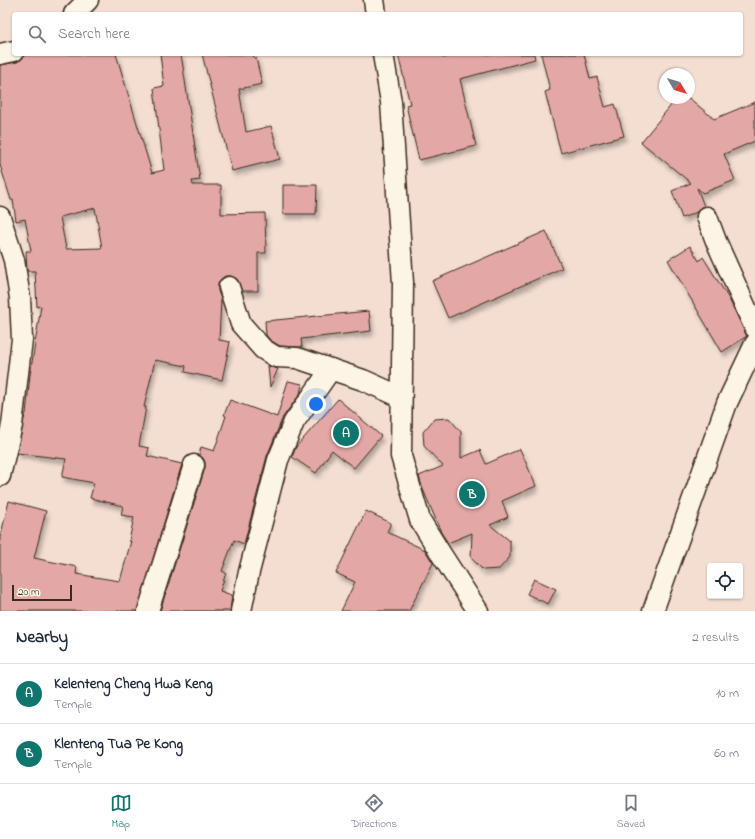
<!DOCTYPE html>
<html lang="en">
<head>
<meta charset="utf-8">
<style>
  :root { --surface:#fff; --page:#f6f6f7; --text:#1f2937; --muted:#747a83; --line:#e0e1e3; --accent:#0f766e }
  body { margin:0; font-family:"Indie Flower",sans-serif; background:var(--page); color:var(--text) }
  .controls { position:absolute; right:12px; bottom:12px; display:grid; overflow:hidden; border-radius:4px; box-shadow:0 1px 3px #0004 }
  .controls button { width:36px; height:36px; display:grid; place-items:center; padding:0; border:0; border-bottom:1px solid var(--line); background:var(--surface); color:var(--text); font:20px sans-serif }
  .compass { position:absolute; left:659px; top:68px; width:36px; height:36px; border-radius:50%; background:var(--surface); box-shadow:0 1px 3px #0004; rotate:128deg }
  .scale { position:absolute; left:12px; bottom:10px; width:60px; box-sizing:border-box; padding-left:4px; border:2px solid #3b2a1e; border-top:0; font-size:11px; line-height:14px; white-space:nowrap; color:#3b2a1e; -webkit-text-stroke:3px #fcf5e5; paint-order:stroke }
  .you { position:absolute; left:316px; top:404px; width:14px; height:14px; margin:-10px; border:3px solid #fff; border-radius:50%; background:#1a73e8; box-shadow:0 0 0 6px #1a73e833 }
  .badge { display:grid; place-items:center; width:26px; height:26px; border-radius:50%; background:var(--accent); color:#fff; font-size:13px; font-weight:700 }
  .pin { position:absolute; translate:-50% -50%; border:2px solid #fff; box-shadow:0 1px 4px #0006 }
  .list { margin:0; padding:0; list-style:none }
  h2 { display:flex; justify-content:space-between; align-items:center; height:52px; margin:0; padding:0 16px; font-size:17px }
  h2 small { font-size:13px; font-weight:400; color:var(--muted) }
  .list li { display:grid; grid-template-columns:26px 1fr auto; gap:12px; align-items:center; box-sizing:border-box; height:60px; padding:0 16px; border-top:1px solid var(--line) }
  .list b { display:block; font-size:15px; white-space:nowrap }
  .list p { margin:0; font-size:13px; white-space:nowrap; color:var(--muted) }
  .list em { font-size:13px; font-style:normal; color:var(--muted) }
  .icon { flex:none; width:22px; height:22px; fill:none; stroke:currentColor; stroke-width:2; stroke-linecap:round; stroke-linejoin:round }
  .map { position:relative; flex:none; width:755px; height:611px; overflow:hidden }
  .search { position:absolute; background:var(--surface); box-shadow:0 1px 3px #0004; left:12px; right:12px; top:12px; height:44px; display:flex; align-items:center; gap:10px; box-sizing:border-box; padding:0 14px; border-radius:4px; color:var(--muted); font-size:15px }
  .sheet { height:172px; background:var(--surface) }
  nav { display:flex; justify-content:space-around; align-items:center; box-sizing:border-box; height:56px; border-top:1px solid var(--line); background:var(--surface); font-size:11px; color:var(--muted) }
  nav a { display:grid; justify-items:center; gap:2px }
  nav .on { color:var(--accent) }
  .map>svg:first-child { display:block }
  .building { fill:#e3a8a6; stroke:#3b2a1e; fill-rule:evenodd; filter:url(#shadow) }
  .lines { fill:none; stroke-linecap:round; stroke-linejoin:round }
  .minor-casing { stroke:#3b2a1e; stroke-width:23 }
  .minor { stroke:#fcf5e5; stroke-width:20 }
</style>
</head>
<body>
<div class="map">
<svg width="755" height="611" viewBox="0 0 755 611">
  <defs>
    <filter id="shadow"><feDropShadow dx="2.5" dy="4.5" stdDeviation="2" flood-color="#0004"/></filter>
  </defs>
  <rect width="100%" height="100%" fill="#f4ded2"/>
  <filter id="ink" filterUnits="userSpaceOnUse"><feTurbulence type="fractalNoise" baseFrequency=".025" numOctaves="2"/><feDisplacementMap in="SourceGraphic" scale="8" xChannelSelector="R" yChannelSelector="G"/><feConvolveMatrix kernelMatrix="1 2 1 2 8 2 1 2 1" color-interpolation-filters="sRGB"/></filter>
  <g filter="url(#ink)">
    <g class="building">
      <path d="M25 54H116L152 173 164 170 154 88 164 86 160 54H181L200 180 192 181 193 185H221V214L265 213 266 253H258V291H242L237 279 231 276H225L220 280 218 284V291L221 299 219 340 230 342 222 380 185 372 186 366 155 360 144 407H146L139 446 149 448 147 456 182 464 137 611H0V538L9 501 46 511 34 558 77 567 76 574 120 581 131 541H129L134 517 121 515 123 506 90 498 94 483 62 477 66 459 17 453 25 414H26L30 375 41 306 37 307 35 271H27L26 251H31L25 219 16 221 13 200H11L0 165V65L17 62 22 59ZM95 208 102 248 66 249 60 217Z"/>
      <path d="M202 54H253L254 58H256L262 84 239 89 246 132 271 126 280 159 232 171Z"/>
      <path d="M398 54H442L443 58 457 54H534L535 59 460 79 476 146 419 160 406 105 410 104Z"/>
      <path d="M541 54H584L590 79 597 77 605 107 615 104 624 136 561 153 545 92 550 90Z"/>
      <path d="M677 98H689L714 119 755 102V141L724 154 735 180 703 193 697 188 704 206 698 209 697 212 682 218 672 191 691 183 641 142Z"/>
      <path d="M283 185H317L316 214H283Z"/>
      <path d="M546 231 562 268 448 318 432 281Z"/>
      <path d="M690 246 699 261 703 257 729 299 747 336 722 352 668 260Z"/>
      <path d="M369 311 371 331 301 339 302 347H300L280 346 270 340 266 335 265 321Z"/>
      <path d="M268 366 278 369 270 387Z"/>
      <path d="M288 381 302 384 300 394 283 417 267 456 244 544 234 540 222 571 226 573 220 591 232 595 230 611H160L205 468V462L203 458 199 455 201 447 214 451 226 416 224 415 230 400 277 417Z"/>
      <path d="M338 399 381 436 354 468 332 450 316 473 292 457 296 447Z"/>
      <path d="M449 418 461 432V458L480 450 486 464 520 449 536 486 502 501 508 517 490 525 510 541V557L499 569 483 570 471 558 472 533 448 543 442 534 422 487 419 476 443 466 424 446 423 432 434 419Z"/>
      <path d="M366 511 391 523 387 532 425 550 433 563 409 611H341L355 582 336 573Z"/>
      <path d="M534 579 556 589 548 604 527 594Z"/>
    </g>
    <g class="lines">
      <defs>
        <g id="minor">
          <path d="M374 0 376 14"/>
          <path d="M74 14 88 0"/>
          <path d="M0 54 14 51"/>
          <path d="M383 54 391 102 403 283 401 456 420 520 441 554 478 611"/>
          <path d="M0 217 14 260 20 298 22 339 12 425 0 476"/>
          <path d="M707 217 716 241 755 328"/>
          <path d="M229 287 241 324 263 349 276 357 297 358 363 380 401 397"/>
          <path d="M148 611 194 465"/>
          <path d="M241 611 249 572 278 460 294 422 331 369"/>
          <path d="M653 611 727 403 755 344"/>
        </g>
      </defs>
      <use href="#minor" class="minor-casing"/>
      <use href="#minor" class="minor"/>
    </g>
  </g>
</svg>
<div class="controls">
<button><svg class="icon" aria-label="locate" viewBox="0 0 24 24"><circle cx="12" cy="12" r="6"/><path d="M12 2v4M12 18v4M2 12h4M18 12h4"/></svg></button>
</div>
<svg class="compass" viewBox="-18 -18 36 36"><path d="M0-13l5 13h-10z" fill="#e53935"/><path d="M0 13l5-13h-10z" fill="#747a83"/></svg>
<div class="scale">20 m</div>
<div class="you"></div>
<div class="pin badge" style="left:346px;top:433px">A</div>
<div class="pin badge" style="left:472px;top:494px">B</div>
<div class="search"><svg class="icon" aria-label="search" viewBox="0 0 24 24"><circle cx="10" cy="10" r="6"/><path d="M15 15l6 6"/></svg>Search here</div>
</div>
<section class="sheet">
<h2>Nearby<small>2 results</small></h2>
<ul class="list">
<li><span class="badge">A</span><div><b>Kelenteng Cheng Hwa Keng</b><p>Temple</p></div><em>10 m</em></li>
<li><span class="badge">B</span><div><b>Klenteng Tua Pe Kong</b><p>Temple</p></div><em>60 m</em></li>
</ul>
</section>
<nav>
<a class="on"><svg class="icon" aria-label="map" viewBox="0 0 24 24"><path d="M3 6l6-2 6 2 6-2v14l-6 2-6-2-6 2zM9 4v14M15 6v14"/></svg>Map</a>
<a><svg class="icon" aria-label="directions" viewBox="0 0 24 24"><path d="M12 3l9 9-9 9-9-9zM9 14v-3h6M13 9l2 2-2 2"/></svg>Directions</a>
<a><svg class="icon" aria-label="saved" viewBox="0 0 24 24"><path d="M7 4h10v16l-5-4-5 4z"/></svg>Saved</a>
</nav>
</body>
</html>
